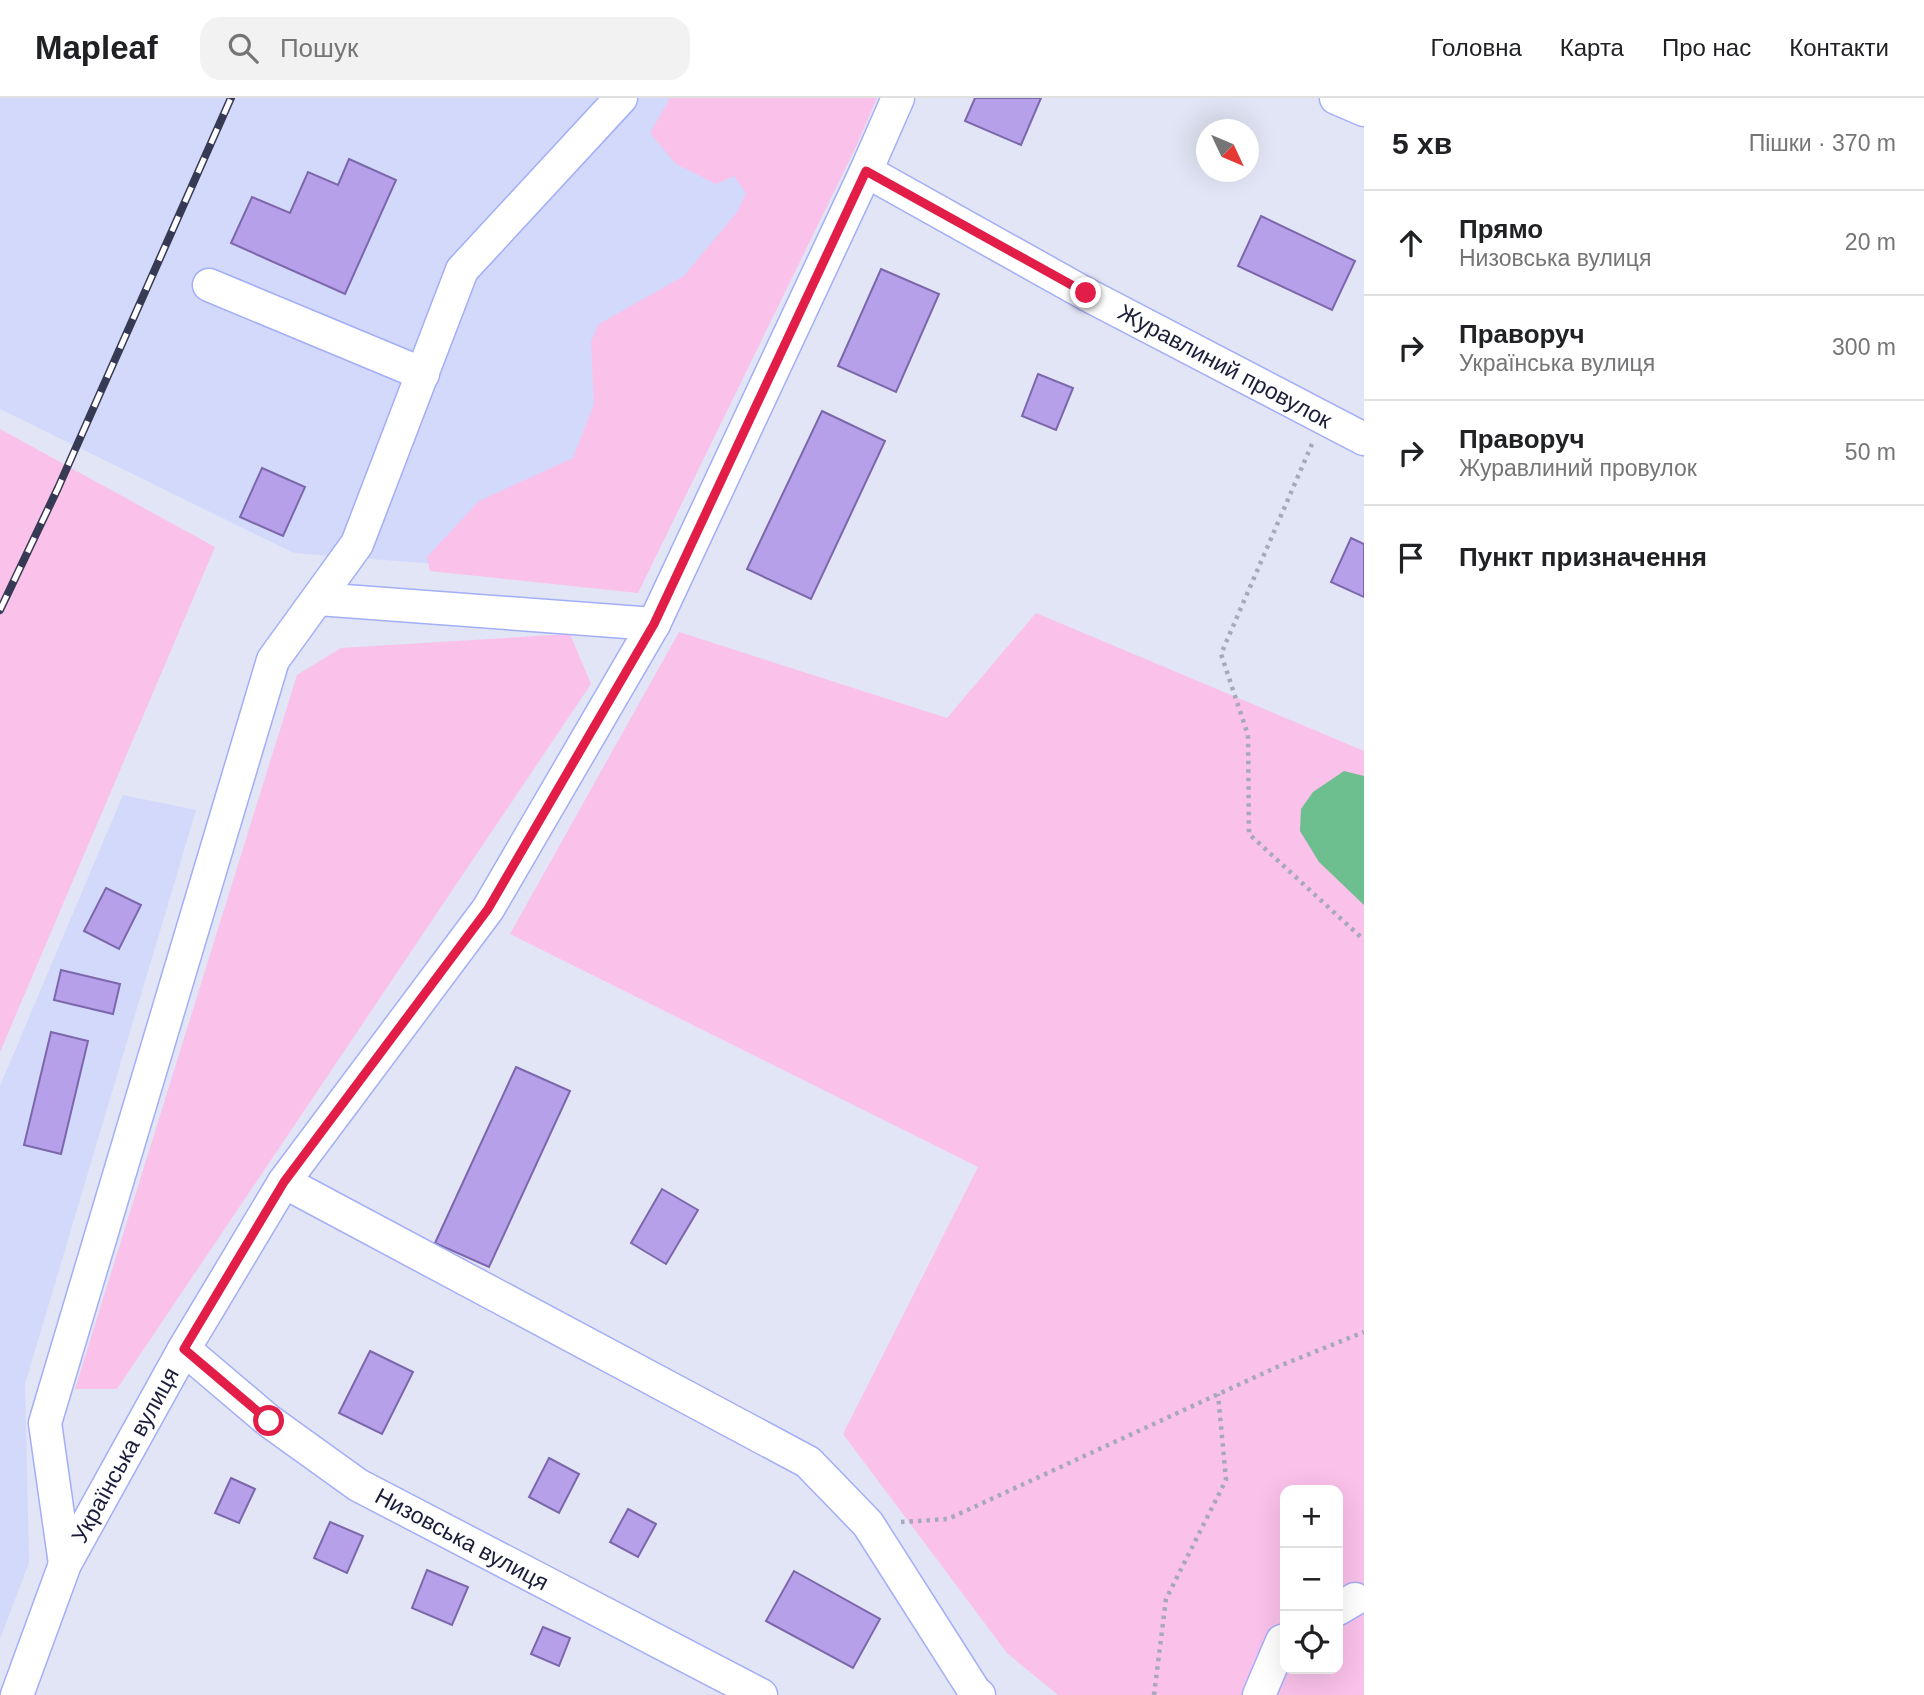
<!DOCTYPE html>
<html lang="uk">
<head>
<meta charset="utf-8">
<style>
  :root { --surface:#fff; --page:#f2f2f2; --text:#202124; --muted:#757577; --line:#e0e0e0 }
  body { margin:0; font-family:Arial,sans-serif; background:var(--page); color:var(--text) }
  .controls { position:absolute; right:21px; bottom:21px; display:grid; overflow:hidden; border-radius:14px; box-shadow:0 7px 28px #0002 }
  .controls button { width:63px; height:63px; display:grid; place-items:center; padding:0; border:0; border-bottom:2px solid var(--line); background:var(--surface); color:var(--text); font:35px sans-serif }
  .compass { position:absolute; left:1196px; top:21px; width:63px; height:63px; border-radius:50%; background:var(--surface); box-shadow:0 7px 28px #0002; rotate:134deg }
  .stop { position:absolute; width:21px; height:21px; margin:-16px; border:5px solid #e11d48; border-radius:50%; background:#fff }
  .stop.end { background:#e11d48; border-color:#fff; box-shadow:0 2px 7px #0008 }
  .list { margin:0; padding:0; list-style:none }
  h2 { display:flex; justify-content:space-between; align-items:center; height:91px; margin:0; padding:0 28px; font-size:30px }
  h2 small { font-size:23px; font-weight:400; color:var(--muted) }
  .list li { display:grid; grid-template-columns:46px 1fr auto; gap:21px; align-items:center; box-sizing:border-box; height:105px; padding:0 28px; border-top:2px solid var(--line) }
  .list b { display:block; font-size:26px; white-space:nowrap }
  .list p { margin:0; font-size:23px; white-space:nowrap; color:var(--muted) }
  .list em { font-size:23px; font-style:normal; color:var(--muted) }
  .icon { flex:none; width:38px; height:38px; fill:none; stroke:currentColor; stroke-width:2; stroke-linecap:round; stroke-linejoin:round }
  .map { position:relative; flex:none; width:1364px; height:1597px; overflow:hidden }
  header { display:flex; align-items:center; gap:42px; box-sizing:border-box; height:98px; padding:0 35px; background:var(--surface); border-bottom:2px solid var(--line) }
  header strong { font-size:33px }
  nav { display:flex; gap:38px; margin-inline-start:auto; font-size:24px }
  .search { width:490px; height:63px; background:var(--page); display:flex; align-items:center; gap:18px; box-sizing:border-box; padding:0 24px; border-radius:21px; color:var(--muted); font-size:26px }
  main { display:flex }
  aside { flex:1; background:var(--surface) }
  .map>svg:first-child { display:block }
  .built { fill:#d2d9fa }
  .green { fill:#fac1ea; fill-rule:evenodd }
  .water { fill:#6ebf90 }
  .building { fill:#b5a0e9; stroke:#7c67ac; stroke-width:2 }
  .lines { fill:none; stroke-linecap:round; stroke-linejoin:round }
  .minor-casing { stroke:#a3aef8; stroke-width:35 }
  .path { stroke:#a6a9bc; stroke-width:4.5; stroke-dasharray:3.5 5; stroke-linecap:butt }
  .minor { stroke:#fff; stroke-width:32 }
  .rail-casing { stroke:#373a54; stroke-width:8 }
  .rail { stroke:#fff; stroke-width:5; stroke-dasharray:16; stroke-linecap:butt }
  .route { stroke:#e11d48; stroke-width:9 }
  .labels { text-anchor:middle; stroke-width:5; stroke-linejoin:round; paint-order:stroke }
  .street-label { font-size:23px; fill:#1b1e3a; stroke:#fff }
</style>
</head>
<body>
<header>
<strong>Mapleaf</strong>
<div class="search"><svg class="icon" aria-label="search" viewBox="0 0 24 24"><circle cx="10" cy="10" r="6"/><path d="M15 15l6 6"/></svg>Пошук</div>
<nav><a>Головна</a><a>Карта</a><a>Про нас</a><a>Контакти</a></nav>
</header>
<main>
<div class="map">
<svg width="1364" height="1597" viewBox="0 0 1364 1597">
  <rect width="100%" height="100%" fill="#e2e5f5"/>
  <g class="built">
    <path d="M0 0H740L821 69 630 481 294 455 0 311Z"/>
    <path d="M123 697 196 712 25 1286 29 1465 0 1541V988Z"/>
  </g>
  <g class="green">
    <path d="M670 0H877L855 51 638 495 430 473 427 459 479 403 573 360 594 306 591 243 599 226 684 178 738 113 746 95 734 78 716 86 676 66 650 35Z"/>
    <path d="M0 331 215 449 0 954Z"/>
    <path d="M1036 515 1364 653V1597H1058L1007 1555 843 1336 978 1069 510 836 679 534 947 620ZM1285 1392H1338V1571H1285Z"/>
    <path d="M570 536 591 586 117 1291H75L297 577 341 550Z"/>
  </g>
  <path class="water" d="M1344 673 1364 678V807L1319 764 1300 733 1301 711 1313 694Z"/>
  <g class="building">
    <path d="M975 0H1041L1021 47 965 23Z"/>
    <path d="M349 61 396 82 345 196 231 145 252 99 290 115 308 74 338 87Z"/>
    <path d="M1261 118 1355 163 1332 212 1238 168Z"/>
    <path d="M881 171 939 196 896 294 838 268Z"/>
    <path d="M1038 276 1073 290 1056 332 1022 318Z"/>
    <path d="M822 313 885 343 811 501 747 471Z"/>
    <path d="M262 370 305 389 283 438 240 419Z"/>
    <path d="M1351 440 1364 446V499L1331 484Z"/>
    <path d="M106 790 141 807 119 851 84 833Z"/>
    <path d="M61 872 120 886 113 916 54 902Z"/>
    <path d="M51 934 88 943 61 1056 24 1047Z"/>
    <path d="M516 969 570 993 489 1169 435 1145Z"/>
    <path d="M662 1091 698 1112 666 1166 631 1145Z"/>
    <path d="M370 1253 413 1274 382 1336 339 1315Z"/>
    <path d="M549 1360 579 1376 559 1415 529 1399Z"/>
    <path d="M231 1380 255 1391 239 1425 215 1415Z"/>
    <path d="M628 1411 656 1426 638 1459 610 1444Z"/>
    <path d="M330 1424 363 1438 347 1475 314 1460Z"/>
    <path d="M427 1472 468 1489 452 1527 412 1510Z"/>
    <path d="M794 1473 880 1521 853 1570 766 1523Z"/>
    <path d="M543 1529 570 1540 559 1568 531 1556Z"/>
  </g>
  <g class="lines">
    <defs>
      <g id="minor">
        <path d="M1336 0 1364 12"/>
        <path d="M866 73 1086 196 1364 341"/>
        <path d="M209 187 423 276"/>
        <path d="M318 501 654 526"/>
        <path d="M284 1084 808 1364 868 1426 975 1594 979 1597"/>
        <path d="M184 1251 269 1323 358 1387 761 1597"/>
        <path d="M65 1466 45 1325 273 562 357 446 462 172 621 0"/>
        <path d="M1338 1511 1355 1501"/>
        <path d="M17 1597 65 1466 184 1251 284 1084 488 811 654 526 866 73 898 0"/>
        <path d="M1259 1597 1282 1543 1285 1542"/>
      </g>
    </defs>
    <use href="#minor" class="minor-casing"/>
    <g class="path">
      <path d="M1312 346 1221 556 1248 637 1249 736 1364 842"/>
      <path d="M901 1424 948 1421 1277 1269 1364 1234"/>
      <path d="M1154 1597 1166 1501 1226 1382 1218 1296"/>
    </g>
    <use href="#minor" class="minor"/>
    <defs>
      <path id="rail" d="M0 512 58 390 231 0"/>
    </defs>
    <use href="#rail" class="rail-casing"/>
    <use href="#rail" class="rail"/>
  </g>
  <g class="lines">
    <path class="route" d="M269 1323 184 1251 284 1084 488 811 654 526 866 73 1086 195"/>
  </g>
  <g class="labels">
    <g class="street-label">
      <text transform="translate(1225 268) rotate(28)" y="8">Журавлиний провулок</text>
      <text transform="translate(125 1357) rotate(-61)" y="8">Українська вулиця</text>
      <text transform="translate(462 1441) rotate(28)" y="8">Низовська вулиця</text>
    </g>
  </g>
</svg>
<div class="controls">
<button>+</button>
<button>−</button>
<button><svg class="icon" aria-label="locate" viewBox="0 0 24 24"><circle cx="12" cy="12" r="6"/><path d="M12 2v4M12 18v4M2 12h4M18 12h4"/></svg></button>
</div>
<svg class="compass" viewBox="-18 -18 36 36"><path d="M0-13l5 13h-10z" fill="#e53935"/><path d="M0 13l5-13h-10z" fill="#757577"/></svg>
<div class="stop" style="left:269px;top:1323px"></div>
<div class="stop end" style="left:1086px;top:195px"></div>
</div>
<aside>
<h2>5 хв<small>Пішки · 370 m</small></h2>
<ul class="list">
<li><svg class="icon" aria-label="ahead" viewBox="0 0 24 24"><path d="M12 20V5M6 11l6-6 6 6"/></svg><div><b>Прямо</b><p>Низовська вулиця</p></div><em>20 m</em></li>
<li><svg class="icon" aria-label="right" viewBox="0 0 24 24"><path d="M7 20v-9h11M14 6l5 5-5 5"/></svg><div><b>Праворуч</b><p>Українська вулиця</p></div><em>300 m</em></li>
<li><svg class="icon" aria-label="right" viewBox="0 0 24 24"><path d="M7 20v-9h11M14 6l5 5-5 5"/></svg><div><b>Праворуч</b><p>Журавлиний провулок</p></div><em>50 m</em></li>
<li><svg class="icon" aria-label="arrive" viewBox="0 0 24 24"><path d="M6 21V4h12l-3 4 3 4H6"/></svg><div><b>Пункт призначення</b></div></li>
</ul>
</aside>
</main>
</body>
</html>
